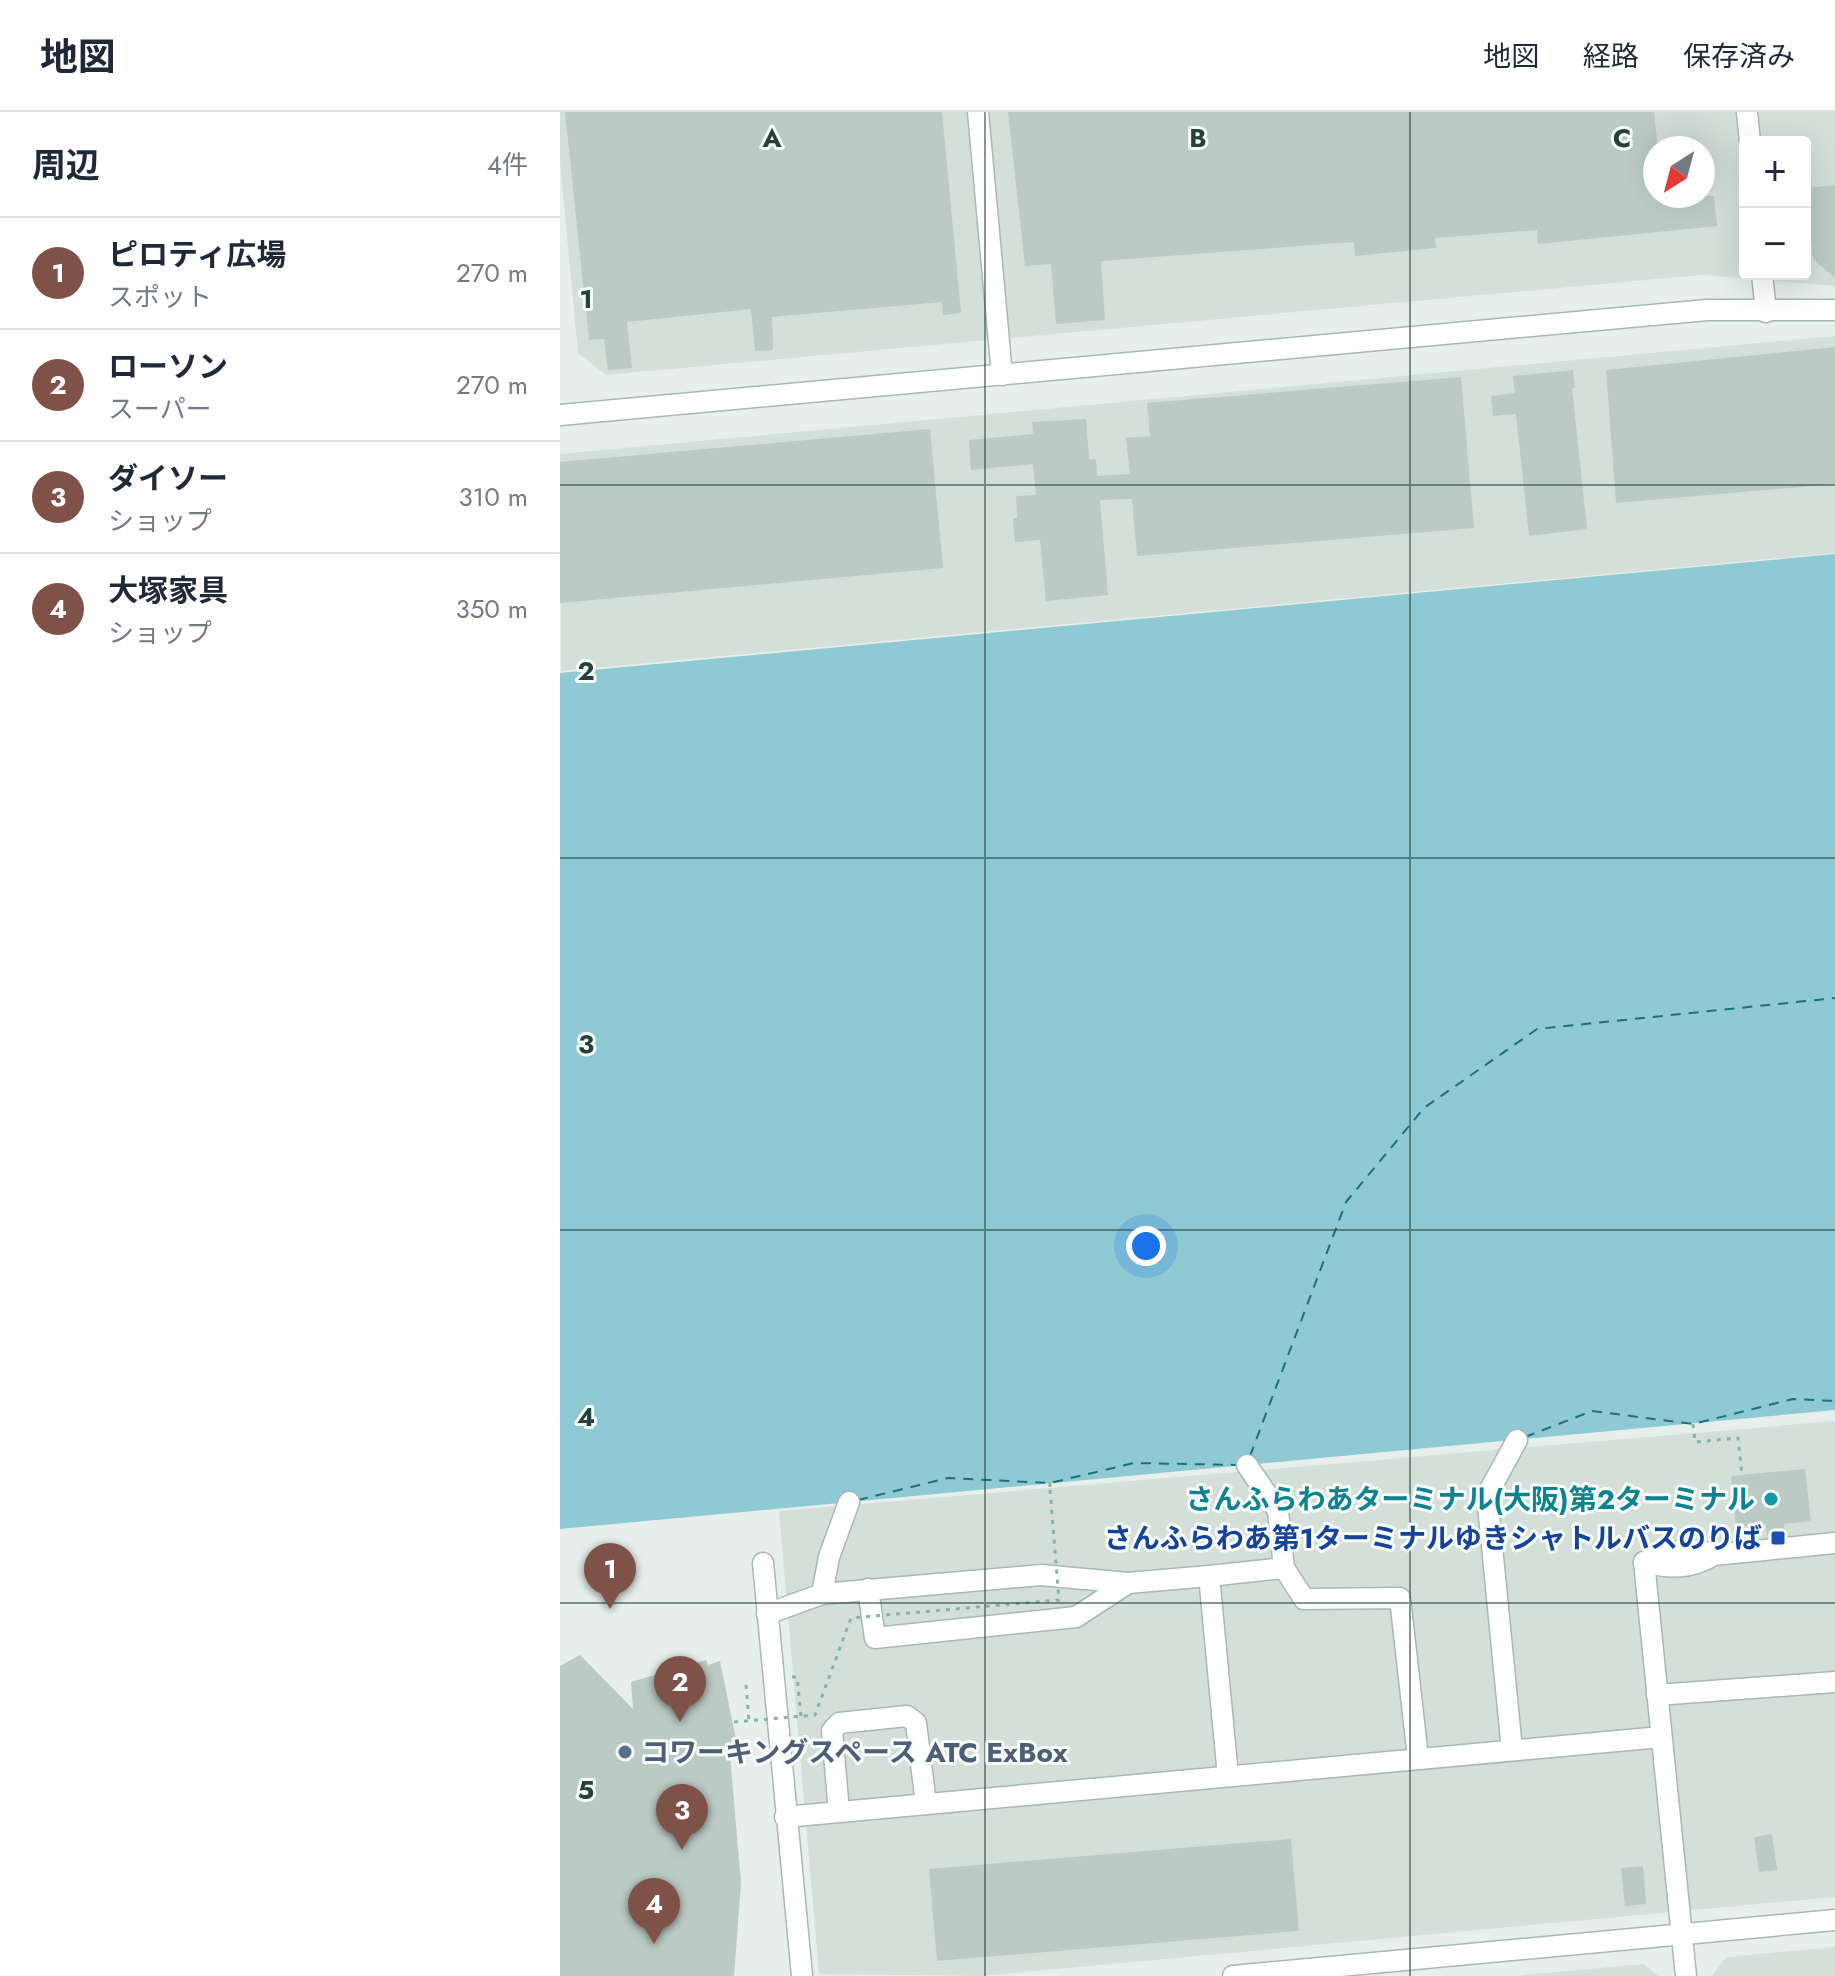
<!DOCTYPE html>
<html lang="ja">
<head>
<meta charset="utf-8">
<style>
  :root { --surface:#fff; --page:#f2f2f3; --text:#1f2937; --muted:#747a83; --line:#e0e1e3; --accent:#7f5249 }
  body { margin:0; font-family:Jost,"Noto Sans JP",sans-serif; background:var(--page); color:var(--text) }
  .controls { position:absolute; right:24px; top:24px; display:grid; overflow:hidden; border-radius:8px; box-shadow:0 8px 32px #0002 }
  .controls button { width:72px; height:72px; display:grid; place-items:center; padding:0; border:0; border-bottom:2px solid var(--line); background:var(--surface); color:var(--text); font:40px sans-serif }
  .compass { position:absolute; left:1083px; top:24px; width:72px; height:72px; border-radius:50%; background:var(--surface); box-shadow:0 8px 32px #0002; rotate:216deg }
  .you { position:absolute; left:586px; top:1134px; width:28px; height:28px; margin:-20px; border:6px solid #fff; border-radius:50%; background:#1a73e8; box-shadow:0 0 0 12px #1a73e833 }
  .badge { display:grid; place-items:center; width:52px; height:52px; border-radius:50%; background:var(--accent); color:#fff; font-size:26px; font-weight:700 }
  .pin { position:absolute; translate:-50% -66px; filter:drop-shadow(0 2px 4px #0008) }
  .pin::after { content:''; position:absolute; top:42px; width:28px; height:24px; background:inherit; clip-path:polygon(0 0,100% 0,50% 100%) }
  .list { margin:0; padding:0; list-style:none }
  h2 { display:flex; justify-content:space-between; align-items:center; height:104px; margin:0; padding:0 32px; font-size:34px }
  h2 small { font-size:26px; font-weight:400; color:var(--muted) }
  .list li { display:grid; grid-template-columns:52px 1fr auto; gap:24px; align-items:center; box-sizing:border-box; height:112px; padding:0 32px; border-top:2px solid var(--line) }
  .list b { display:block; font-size:30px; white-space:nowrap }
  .list p { margin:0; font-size:26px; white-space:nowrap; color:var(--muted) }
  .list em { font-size:26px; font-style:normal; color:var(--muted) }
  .map { position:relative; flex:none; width:1275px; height:1864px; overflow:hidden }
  header { display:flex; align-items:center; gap:48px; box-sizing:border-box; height:112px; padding:0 40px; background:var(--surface); border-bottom:2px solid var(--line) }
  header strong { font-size:38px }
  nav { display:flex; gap:44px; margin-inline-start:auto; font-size:28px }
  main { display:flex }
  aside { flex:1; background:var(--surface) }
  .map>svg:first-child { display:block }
  .built { fill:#d4dfda; fill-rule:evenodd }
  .water { fill:#8ec9d4 }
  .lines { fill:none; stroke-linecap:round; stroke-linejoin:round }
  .ferry { stroke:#1c6f80; stroke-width:2; stroke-dasharray:10 8; stroke-linecap:butt }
  .building { fill:#bbcac4 }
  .minor-casing { stroke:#a8b8b2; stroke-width:23 }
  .path { stroke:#86b3a5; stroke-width:3; stroke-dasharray:4 6; stroke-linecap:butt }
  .minor { stroke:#fff; stroke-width:20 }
  .path-bridge { stroke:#86b3a5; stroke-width:3; stroke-dasharray:4 6; stroke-linecap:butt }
  .grid { fill:none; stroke:#24423a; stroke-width:2; stroke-opacity:0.55 }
  .culture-dot { fill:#0f9aa8; stroke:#f7fbf9; stroke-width:3 }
  .transit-dot { fill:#1a4fb4; stroke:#f7fbf9; stroke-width:3 }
  .service-dot { fill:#5c6f8a; stroke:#f7fbf9; stroke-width:3 }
  .labels { text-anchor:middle; stroke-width:6; stroke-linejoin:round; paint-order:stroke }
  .culture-label { font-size:28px; font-weight:bold; fill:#0d838f; stroke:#f7fbf9; text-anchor:end }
  .transit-label { font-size:28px; font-weight:bold; fill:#164399; stroke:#f7fbf9; text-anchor:end }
  .service-label { font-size:28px; font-weight:bold; fill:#4e5e75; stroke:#f7fbf9; text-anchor:start }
  .grid-label { font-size:26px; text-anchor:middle; font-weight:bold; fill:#24423a; stroke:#f7fbf9; stroke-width:6; stroke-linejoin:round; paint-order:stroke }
</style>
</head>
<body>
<header>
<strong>地図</strong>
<nav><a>地図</a><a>経路</a><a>保存済み</a></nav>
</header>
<main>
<aside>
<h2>周辺<small>4件</small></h2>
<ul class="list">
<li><span class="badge">1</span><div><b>ピロティ広場</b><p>スポット</p></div><em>270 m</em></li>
<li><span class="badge">2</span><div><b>ローソン</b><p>スーパー</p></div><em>270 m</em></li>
<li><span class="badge">3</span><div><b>ダイソー</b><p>ショップ</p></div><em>310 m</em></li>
<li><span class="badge">4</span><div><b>大塚家具</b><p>ショップ</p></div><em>350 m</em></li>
</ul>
</aside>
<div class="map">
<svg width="1275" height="1864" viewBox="0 0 1275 1864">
  <rect width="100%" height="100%" fill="#e6efeb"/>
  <g class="built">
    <path d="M0 0H1275V174L1141 163 46 263 18 241 0 50ZM1185 30H1245V162H1185ZM1095 36H1143V84H1095Z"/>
    <path d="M1275 224V441L1 559 0 342Z"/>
    <path d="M1275 1309V1785L422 1864 259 1862 219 1399Z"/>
    <path d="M1275 1835V1864H1152L1166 1845Z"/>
    <path d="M1084 1852 1098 1864H954Z"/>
  </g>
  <path class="water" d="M1275 442V1298L0 1417V561Z"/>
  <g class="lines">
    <g class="ferry">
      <path d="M965 1325 1032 1299 1133 1312 1233 1287 1275 1289"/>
      <path d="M690 1344 786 1090 864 996 977 917 1275 886"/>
      <path d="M298 1388 388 1366 490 1371 574 1351 678 1353"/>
    </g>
  </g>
  <g class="building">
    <path d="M5 0H382L401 201 383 203 382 190 212 205 213 238 195 239 191 197 67 210 72 256 48 258 44 227 29 228Z"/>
    <path d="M448 0H1094L1098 36H1095V84H1154L1157 114 978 132 977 118 875 126 876 136 795 144 794 130 541 149 545 208 496 212 491 152 465 154Z"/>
    <path d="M1275 73V166L1253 147 1245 76Z"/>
    <path d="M1275 235V372L1056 391 1046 258Z"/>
    <path d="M1013 258 1015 276H1012L1027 417 969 424 956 302 933 304 931 284 955 281 953 264Z"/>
    <path d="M901 265 914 416 577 444 572 387 540 388 548 483 486 489 480 428 455 430 453 406H457L456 384 476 383 473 352 411 358 409 328 473 322 472 310 526 307 529 347H536L537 364 570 362 566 326 590 324 587 291Z"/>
    <path d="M370 317 383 456 0 491V350Z"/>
    <path d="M1245 1357 1251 1409 1224 1412 1225 1422 1207 1424 1206 1412 1176 1415 1171 1364Z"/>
    <path d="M20 1543 73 1597 71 1570 146 1548 148 1553 160 1549 179 1642 170 1643 181 1771 174 1864H0V1554Z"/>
    <path d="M1212 1722 1217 1758 1199 1760 1194 1725Z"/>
    <path d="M731 1727 739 1819 377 1849 369 1757Z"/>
    <path d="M1083 1754 1086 1792 1065 1794 1061 1756Z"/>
  </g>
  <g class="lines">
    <defs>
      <g id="minor">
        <path d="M418 0 442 263"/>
        <path d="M1187 0 1190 30"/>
        <path d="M1202 162 1206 200"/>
        <path d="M0 303 1147 198H1275"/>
        <path d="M687 1353 718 1399 724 1456"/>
        <path d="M1154 1443C1129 1434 1108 1439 1084 1450 1110 1457 1130 1457 1154 1443L1275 1431"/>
        <path d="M1084 1450 1126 1864"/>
        <path d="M203 1451 242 1864"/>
        <path d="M649 1464 724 1456 744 1487 840 1486 858 1646"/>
        <path d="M308 1477 315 1526 516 1505 568 1471"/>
        <path d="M262 1482 481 1463 568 1471 649 1464 668 1664"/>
        <path d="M207 1502 262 1482 269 1445 289 1390"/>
        <path d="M1097 1583 1275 1570"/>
        <path d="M952 1638 927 1383 957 1328"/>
        <path d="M279 1700 272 1619 279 1611 347 1604 356 1611 366 1692"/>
        <path d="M225 1705 1101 1625"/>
        <path d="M673 1864 1275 1808"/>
      </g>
    </defs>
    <use href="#minor" class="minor-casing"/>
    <g class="path">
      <path d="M1133 1312 1135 1330 1178 1326 1182 1363"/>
      <path d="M490 1371V1377"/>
      <path d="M232 1565H237L241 1604"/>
      <path d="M186 1573 189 1609"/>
    </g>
    <use href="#minor" class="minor"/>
    <path class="path-bridge" d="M174 1610 255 1603 291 1506 499 1488 490 1377"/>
  </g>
  <path class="grid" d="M425 0V1864M850 0V1864M0 373H1275M0 746H1275M0 1118H1275M0 1491H1275"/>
  <circle class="culture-dot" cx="1211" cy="1387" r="8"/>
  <rect class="transit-dot" x="1210" y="1418" width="16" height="16" rx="4"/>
  <circle class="service-dot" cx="65" cy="1640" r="8"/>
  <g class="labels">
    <g class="culture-label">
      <text x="1195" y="1397">さんふらわあターミナル(大阪)第2ターミナル</text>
    </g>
    <g class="transit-label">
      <text x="1202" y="1436">さんふらわあ第1ターミナルゆきシャトルバスのりば</text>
    </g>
    <g class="service-label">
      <text x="81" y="1650">コワーキングスペース ATC ExBox</text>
    </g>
  </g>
  <g class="grid-label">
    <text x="212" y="35">A</text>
    <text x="638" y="35">B</text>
    <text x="1062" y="35">C</text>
    <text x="26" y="196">1</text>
    <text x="26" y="568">2</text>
    <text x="26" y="941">3</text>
    <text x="26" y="1314">4</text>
    <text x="26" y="1687">5</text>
  </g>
</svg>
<div class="controls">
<button>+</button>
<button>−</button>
</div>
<svg class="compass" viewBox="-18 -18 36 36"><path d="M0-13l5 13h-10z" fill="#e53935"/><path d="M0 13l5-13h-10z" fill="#747a83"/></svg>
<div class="you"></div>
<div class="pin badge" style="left:50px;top:1497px">1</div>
<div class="pin badge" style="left:120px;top:1610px">2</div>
<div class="pin badge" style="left:122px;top:1738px">3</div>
<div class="pin badge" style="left:94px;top:1832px">4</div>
</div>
</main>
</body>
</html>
